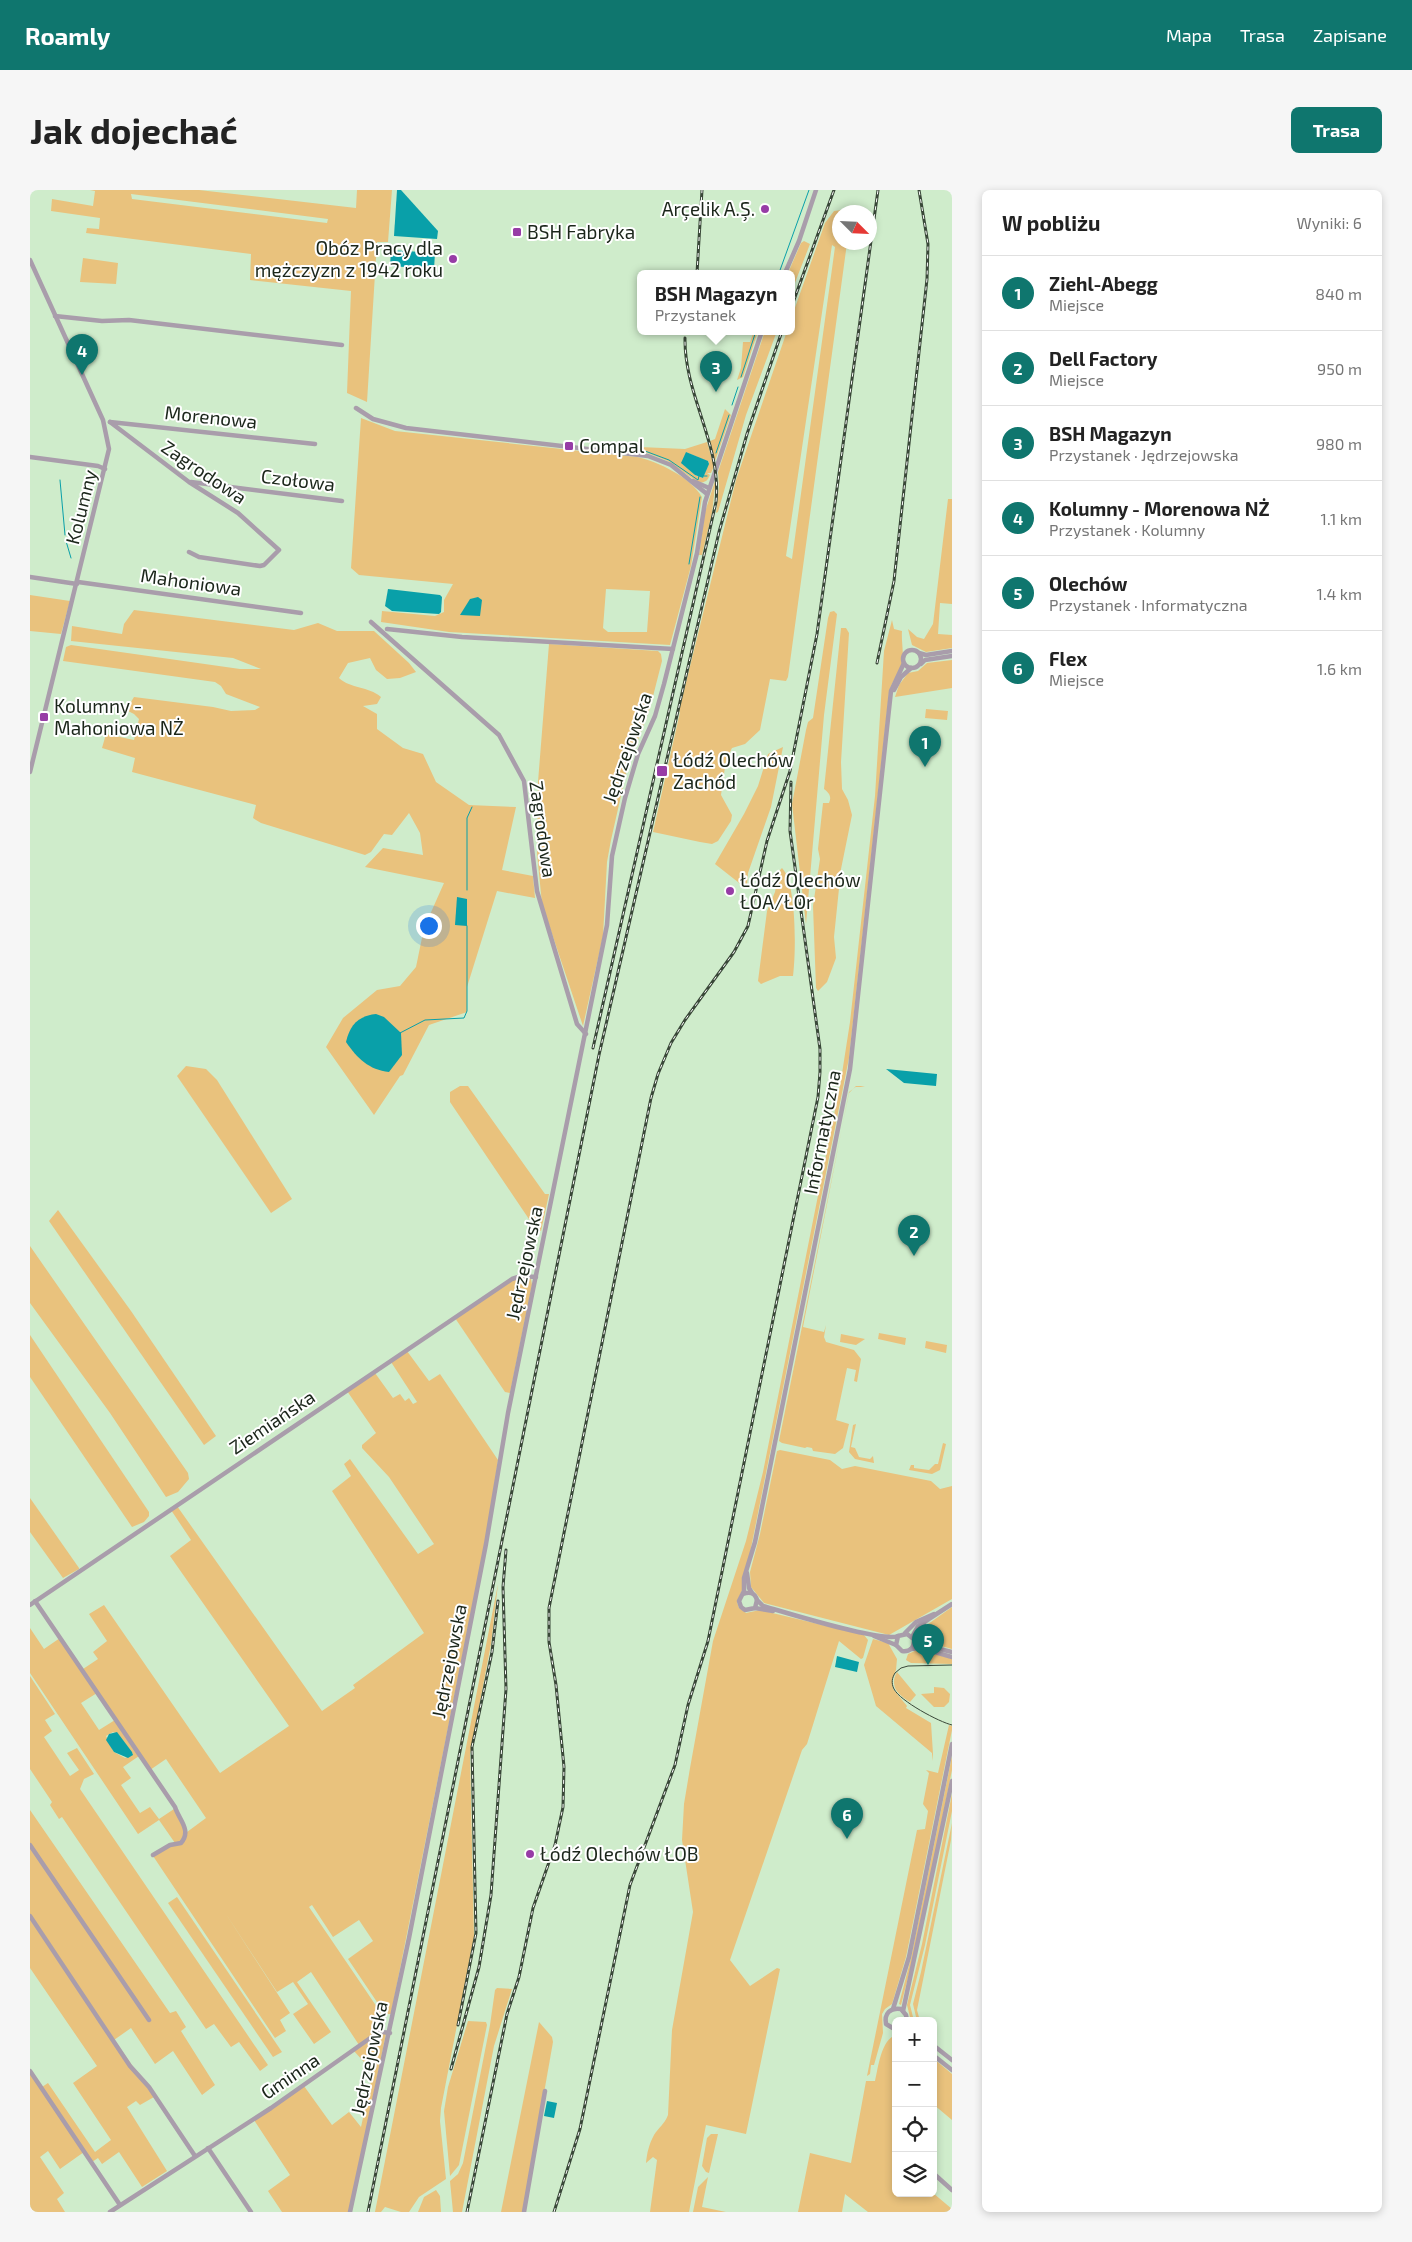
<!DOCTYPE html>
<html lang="pl">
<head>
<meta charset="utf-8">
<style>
  :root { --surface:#fff; --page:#f6f6f6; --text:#222; --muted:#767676; --line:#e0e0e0; --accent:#0f766e }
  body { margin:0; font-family:"Exo 2",sans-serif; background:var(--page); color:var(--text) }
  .controls { position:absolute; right:15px; bottom:15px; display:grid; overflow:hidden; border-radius:8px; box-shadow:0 2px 8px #0003 }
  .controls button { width:45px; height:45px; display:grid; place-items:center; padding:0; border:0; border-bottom:1px solid var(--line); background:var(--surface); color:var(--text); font:25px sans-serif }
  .compass { position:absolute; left:802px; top:15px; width:45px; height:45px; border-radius:50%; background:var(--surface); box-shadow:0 2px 8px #0003; rotate:114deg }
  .you { position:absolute; left:398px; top:735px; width:18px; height:18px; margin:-12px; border:4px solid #fff; border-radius:50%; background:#1a73e8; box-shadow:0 0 0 8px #1a73e833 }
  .badge { display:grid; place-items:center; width:32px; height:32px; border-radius:50%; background:var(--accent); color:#fff; font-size:16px; font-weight:700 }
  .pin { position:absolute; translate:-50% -41px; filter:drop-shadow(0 1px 2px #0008) }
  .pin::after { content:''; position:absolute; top:26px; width:18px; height:15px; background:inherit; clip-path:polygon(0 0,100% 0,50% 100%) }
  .popup { position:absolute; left:607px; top:80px; width:158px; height:65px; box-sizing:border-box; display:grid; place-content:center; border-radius:8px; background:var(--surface); filter:drop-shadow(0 1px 4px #0005); font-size:16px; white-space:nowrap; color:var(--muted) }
  .popup b { font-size:19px; color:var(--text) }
  .popup::after { content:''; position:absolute; left:50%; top:100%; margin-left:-10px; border:10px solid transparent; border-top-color:var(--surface) }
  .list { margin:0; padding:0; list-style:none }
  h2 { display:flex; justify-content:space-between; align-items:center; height:65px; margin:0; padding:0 20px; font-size:21px }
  h2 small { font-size:16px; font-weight:400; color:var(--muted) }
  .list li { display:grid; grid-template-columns:32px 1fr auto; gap:15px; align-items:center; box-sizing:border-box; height:75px; padding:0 20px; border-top:1px solid var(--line) }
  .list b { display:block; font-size:19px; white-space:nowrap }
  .list p { margin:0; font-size:16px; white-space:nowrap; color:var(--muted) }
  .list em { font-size:16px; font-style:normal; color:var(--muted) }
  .icon { flex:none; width:28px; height:28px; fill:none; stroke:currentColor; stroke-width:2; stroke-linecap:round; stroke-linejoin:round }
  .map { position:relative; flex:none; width:922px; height:2022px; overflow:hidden; border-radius:8px }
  header { display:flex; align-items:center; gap:30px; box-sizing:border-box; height:70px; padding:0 25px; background:var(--accent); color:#fff }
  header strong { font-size:24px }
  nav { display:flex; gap:28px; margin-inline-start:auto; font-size:18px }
  .intro { display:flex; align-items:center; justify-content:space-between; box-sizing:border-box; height:120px; padding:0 30px }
  h1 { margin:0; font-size:35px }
  .button { padding:12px 22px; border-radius:8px; background:var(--accent); color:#fff; font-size:18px; font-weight:700 }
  main { display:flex; gap:30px; padding:0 30px }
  aside { flex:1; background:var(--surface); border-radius:8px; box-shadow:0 2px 8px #0003 }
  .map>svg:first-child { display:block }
  .green { fill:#e9c27d; fill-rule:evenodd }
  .water { fill:#09a0a9 }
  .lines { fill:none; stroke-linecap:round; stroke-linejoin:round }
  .stream { stroke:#09a0a9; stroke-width:1 }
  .minor { stroke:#a99dab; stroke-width:4.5 }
  .tram { stroke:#394738; stroke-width:1 }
  .rail-casing { stroke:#394738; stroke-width:3 }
  .rail { stroke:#fff; stroke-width:1; stroke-dasharray:4; stroke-linecap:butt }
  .poi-dot { fill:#973ca6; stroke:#fff; stroke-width:2 }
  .labels { text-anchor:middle; stroke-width:4; stroke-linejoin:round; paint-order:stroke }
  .poi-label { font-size:19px; fill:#1b261a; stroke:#fff; text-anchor:start }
  .street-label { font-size:19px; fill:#1b261a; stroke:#fff }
</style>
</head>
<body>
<header>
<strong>Roamly</strong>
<nav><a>Mapa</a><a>Trasa</a><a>Zapisane</a></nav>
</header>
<div class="intro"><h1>Jak dojechać</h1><a class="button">Trasa</a></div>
<main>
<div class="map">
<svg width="922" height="2022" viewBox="0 0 922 2022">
  <rect width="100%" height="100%" fill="#cfeccb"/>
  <g class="green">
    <path d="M60 0H169L326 18 327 0H362L358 52H347L337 212 317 203 321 101 220 90 221 64 56 43 57 38 69 39 70 28 21 21 22 9 63 16 65 1ZM101 4 298 29 297 33 102 9Z"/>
    <path d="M812 20 817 22H809V52L817 53 758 487 756 491 740 489 730 540 715 554 702 558 696 570 691 605 702 625 701 631 688 651 682 654 670 652 623 642 650 522 649 521 706 290 757 141H761V129L795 33 804 21ZM802 55 805 57 762 369 756 366Z"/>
    <path d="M774 51 780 54 761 103V83H758L771 53Z"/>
    <path d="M53 68 88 73 86 94 50 92Z"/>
    <path d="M724 141H728L713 187 707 190 711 178 713 152H720Z"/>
    <path d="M735 141H747L716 225 688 322 686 323 689 297 688 282Z"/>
    <path d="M695 219 701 225 685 271 680 251 685 249Z"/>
    <path d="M331 228 365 241 607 267C629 272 660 287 672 307L661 376 640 455 419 442 351 432 352 421 405 426 414 422V410L423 394 329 385 321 378ZM576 399 620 401 617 442H578L573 438Z"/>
    <path d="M608 252 610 253V257L655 259 677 252 684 276 681 283H677L680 285C677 291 676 292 669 293L638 271 612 261ZM656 262 679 272 673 288 665 285Z"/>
    <path d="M686 288 682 323 672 365H669L675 322Z"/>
    <path d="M918 309H922V414L910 413 908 444 922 445V458L896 462 882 455 878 439 887 447 894 449 903 434Z"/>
    <path d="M0 405 40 411 31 444 0 441Z"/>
    <path d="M104 420 264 440 288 433 307 441H344L379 473 386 482 370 488 357 489 346 480 340 468 318 473 309 488C321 499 338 496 351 507L347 514 333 516 347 524V539L373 558 393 564 406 592 439 615 486 617 472 680 503 686 505 708 467 701 437 797V822L399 835 373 885 370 886 344 925 296 857 313 828 347 800 370 796 386 777 394 738 414 693 335 677 353 658 393 665 390 643 379 623 362 645 354 644 341 662 335 665 231 633 223 628 226 615 102 582 105 568 72 558 76 544 104 550 109 529 104 524 96 520 104 507 183 517 201 521 225 520 230 517 196 504 191 496 185 492 33 471 36 457 41 455 210 479H231L203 468 41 451 42 436 92 444 94 434Z"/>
    <path d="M804 421 807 424 794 525 776 734 762 614 776 540 778 532 783 528 798 428 800 422Z"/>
    <path d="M862 430 864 439 872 441C871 453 875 465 871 477 868 486 861 492 859 503L819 868 713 1398 707 1412 709 1418 716 1423 730 1420 834 1445 838 1450 833 1468 831 1469 809 1451 777 1554 772 1560 700 1770 720 1796 747 1778 750 1779 716 1944 676 1935 659 2022H620L627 1970 623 1967 616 1973C617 1963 619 1954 624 1945 629 1937 634 1935 638 1925L642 1840 663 1722 652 1650 654 1614 660 1578 683 1451 716 1351 733 1282 811 890 820 832 845 606 854 461Z"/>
    <path d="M811 438H816L819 443 811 572 812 599 818 610 822 625 811 679 804 747 806 768 797 792 788 801 786 798 783 716 790 669 788 659 793 613H799C802 606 799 603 794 599Z"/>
    <path d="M519 454 628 461 631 464 632 471 620 518 597 579 581 650 577 672 573 746 553 836 512 714 507 663 508 592Z"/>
    <path d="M922 470V498L865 507 869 495 878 483 888 481 897 473Z"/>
    <path d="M896 519 918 521 917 530 895 528Z"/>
    <path d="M753 557 741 617 718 683 717 695 713 696 685 674 714 624 728 596 738 564Z"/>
    <path d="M752 678C767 693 766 764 763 786H750L731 794 728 791 737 721 745 702 749 681Z"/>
    <path d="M156 876 176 879 187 890 262 1009 241 1023 147 886Z"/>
    <path d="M430 896H438L515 1004H519L511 1041H507L420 912V902Z"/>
    <path d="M826 896 835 897 827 896 819 902 773 1137 794 1142 796 1135 794 1147 796 1152 824 1160 831 1169 827 1192 824 1191 826 1180 817 1178 806 1230 819 1234 813 1258 805 1264 783 1261 782 1258 777 1257 775 1258 752 1253 749 1251 819 903Z"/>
    <path d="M28 1020 101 1121 186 1246 174 1255 19 1031Z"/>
    <path d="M0 1056 158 1283 159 1289 148 1302 136 1307 80 1223 0 1113Z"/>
    <path d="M492 1088 501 1089 502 1095 480 1203 475 1202 425 1128 483 1090Z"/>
    <path d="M849 1143 876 1148 875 1155 848 1149Z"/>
    <path d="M811 1144 835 1149 826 1155 810 1152Z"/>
    <path d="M0 1145 119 1322V1326L114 1332 102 1337 0 1187Z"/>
    <path d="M896 1151 917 1155 916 1163 895 1158Z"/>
    <path d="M377 1161 399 1191 410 1184 468 1270 458 1337 361 1824H357L353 1821 318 1769 343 1751 329 1730 303 1747 282 1715 279 1717 351 1823 344 1843 329 1855 281 1782 267 1792 301 1842 284 1854 263 1824 278 1814 263 1792 247 1802 194 1721 260 1823 250 1830 256 1841 245 1848 123 1666 143 1655H151L157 1642 176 1628 136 1569 120 1580 53 1479 68 1469 63 1462 77 1451 59 1424 74 1415 190 1583 259 1536 140 1366 161 1350 141 1320 147 1316 292 1521 325 1498 323 1495 394 1443 302 1301 321 1286 314 1274 320 1269 388 1364 404 1354 359 1287 332 1258V1255L346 1243 317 1201 345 1183 363 1208 370 1204 375 1211 379 1208 383 1214 387 1212 361 1172Z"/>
    <path d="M826 1234 821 1257 825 1258 829 1267 840 1269 843 1266 844 1273 825 1269 819 1262 823 1235Z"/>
    <path d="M913 1253 916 1254 910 1280 902 1284 879 1280 881 1275H884V1278L899 1280 905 1274H908Z"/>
    <path d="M750 1260 800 1270 812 1279 825 1276 901 1291 910 1299 922 1296V1409L859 1445 734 1413 721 1397 720 1382 730 1344 747 1261Z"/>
    <path d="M0 1308 49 1378V1379L33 1388 0 1342Z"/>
    <path d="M468 1394 461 1454 440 1564 444 1747 411 1918 410 1931 416 1989 389 2007 379 2022H371L355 2017 351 2022H345Z"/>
    <path d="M922 1417V1459L897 1452 892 1445 894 1437Z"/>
    <path d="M0 1438 14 1459 30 1448 67 1503 51 1513 69 1540 85 1530 109 1566 93 1577 101 1588 91 1595 110 1623 120 1617 129 1629 144 1619 155 1639 152 1651 145 1653 129 1630 108 1644 0 1483ZM83 1542 88 1544 103 1564 95 1568 84 1562 76 1546Z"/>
    <path d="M843 1449 858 1453 867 1469 866 1480 862 1490 863 1499 877 1516 876 1518 901 1533 903 1564 902 1571V1563L846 1516 834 1475Z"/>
    <path d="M889 1459 922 1469V1474L881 1473 876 1470 878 1464Z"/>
    <path d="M867 1482 886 1505 880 1512C868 1505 859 1496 867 1482Z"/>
    <path d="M0 1486 25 1524 15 1530 22 1541 14 1547 40 1586 49 1580 37 1563 47 1558 64 1584 54 1589 50 1599 238 1875 230 1881 209 1852 201 1857 184 1834 176 1839 32 1627 29 1629 20 1615 22 1612 0 1579Z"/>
    <path d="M904 1497 914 1498 920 1504 919 1512 914 1517H904L891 1504 904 1503Z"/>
    <path d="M919 1535 922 1536V1540L876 1767 862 1814 855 1819 852 1824 853 1843 844 1875H841L840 1884 837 1886 887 1640 895 1639 898 1621 893 1614 899 1583 896 1580 908 1583Z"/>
    <path d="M922 1566V1580L887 1753 871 1815 869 1814 881 1768Z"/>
    <path d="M922 1604V1621L895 1755 880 1815 884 1831H881L877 1815 892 1754Z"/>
    <path d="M0 1620 140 1823 146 1821 156 1837 151 1841 185 1895 172 1905 143 1861 125 1874 101 1838 84 1850 0 1724Z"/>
    <path d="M922 1633 921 1650 887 1820 890 1831H887L883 1814 891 1782Z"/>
    <path d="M147 1707 252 1862 243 1867 138 1713Z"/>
    <path d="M0 1728 124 1907 110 1915 106 1911 97 1917 137 1981 112 1997 89 1962 72 1974 68 1968 62 1972 12 1897 18 1893 65 1962 81 1950 43 1893 67 1876 0 1778Z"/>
    <path d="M467 1798 482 1799 464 1856 432 2022H423L420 1991 428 1984 433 1973 460 1835 465 1800Z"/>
    <path d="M438 1831 456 1832 457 1835 429 1975 420 1986 414 1921 418 1897Z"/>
    <path d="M509 1832 522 1847 523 1852 493 2022H471Z"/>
    <path d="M352 1843 356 1844 319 2022H252L238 2001 260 1985 224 1930 274 1896 302 1935 319 1922 331 1937 343 1882 324 1861Z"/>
    <path d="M866 1845V1948L864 1951 866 1953V2003H903L922 2019V2022H838L815 2004 812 2022H768L780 1963 821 1973 836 1891H845C848 1879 851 1849 866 1845Z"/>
    <path d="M903 1868 922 1884V1930L903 1914Z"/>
    <path d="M0 1882 54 1962 30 1979 18 1961 10 1967 34 2003 27 2009 35 2022H0Z"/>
    <path d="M681 1944H688L679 1983 676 1982 672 1976 677 1948Z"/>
    <path d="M678 1987 672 2017 696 2022H663L668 1997Z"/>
    <path d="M406 2000 410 2006 411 2022H388L394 2007Z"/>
  </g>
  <g class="water">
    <path d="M367 0H371L408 41 407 49 364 46Z"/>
    <path d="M361 60 405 63 404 79 360 76Z"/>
    <path d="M656 262 678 271 679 274 673 288 665 285 651 273Z"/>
    <path d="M358 399 410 405 412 407 411 422 409 424 362 421 355 416Z"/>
    <path d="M448 407 452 410 450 426 430 425 440 409Z"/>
    <path d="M427 707 437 709V736L425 735Z"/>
    <path d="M346 824 354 827 371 843 372 865 359 882C339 880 327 868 316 852 320 835 328 826 346 824Z"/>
    <path d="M856 879 907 884 906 896 874 893Z"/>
    <path d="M807 1466 829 1472 827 1482 805 1477Z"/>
    <path d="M87 1542 102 1562 103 1565 98 1568 84 1562 76 1550 79 1544Z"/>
    <path d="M517 1911 527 1913 524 1928 514 1926Z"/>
  </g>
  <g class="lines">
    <g class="stream">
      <path d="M749 83 779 0"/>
      <path d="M711 187 726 141"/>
      <path d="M702 215 708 197"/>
      <path d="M615 261 639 270 668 290 669 286"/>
      <path d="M686 263 699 225"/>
      <path d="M674 286H677"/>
      <path d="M30 290 35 345"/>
      <path d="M36 351 41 368"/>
      <path d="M659 374 670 307"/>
      <path d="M437 700V628L442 617"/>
      <path d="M370 843 395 830 434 828 437 821V736"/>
    </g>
    <g class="minor">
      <path d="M0 70 73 230 79 259 0 582"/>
      <path d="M755 83 769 51 786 0"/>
      <path d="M25 126 72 131 99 130 312 155"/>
      <path d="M326 218 343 229 376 238 618 266 641 275 677 304"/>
      <path d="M80 232 159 292 208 323 249 360 234 375 230 376 169 367 159 362"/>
      <path d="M80 232 285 254"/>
      <path d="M0 267 68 276 75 279"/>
      <path d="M663 291 679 298"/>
      <path d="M161 292 312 311"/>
      <path d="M0 387 47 394"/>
      <path d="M48 392 271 423"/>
      <path d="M341 432 469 545 494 591 507 701 547 834 556 844"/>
      <path d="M357 439 432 447 643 459"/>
      <circle cx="882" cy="469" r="9"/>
      <path d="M889 463 896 465 922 461"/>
      <path d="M891 474 895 470 922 466"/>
      <path d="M864 500 871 487 881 478"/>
      <path d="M717 1383 719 1398 722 1403"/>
      <path d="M713 1404C720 1401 725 1403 727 1410L725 1418 715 1420 711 1417 709 1411 714 1401V1388L725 1352 820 879 861 501 874 473"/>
      <path d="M727 1410 733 1416C754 1422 853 1453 868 1446"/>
      <path d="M5 1411 145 1617C149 1630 162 1640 151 1653L140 1655 123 1665"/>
      <path d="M0 1415 482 1089 491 1086 506 1087"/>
      <path d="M725 1418 743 1421"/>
      <path d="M894 1433 890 1445 896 1455"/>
      <path d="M875 1443 886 1432 904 1424"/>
      <path d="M844 1446 866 1455"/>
      <path d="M882 1447 888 1436 922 1414"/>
      <path d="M884 1450C884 1458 880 1462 872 1461L866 1455 868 1446 877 1444 890 1454 922 1462"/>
      <path d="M881 1459 891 1458 922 1467"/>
      <path d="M0 1655 119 1830"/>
      <path d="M0 1726 100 1876 119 1897 165 1966"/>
      <path d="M863 1819 879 1767 922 1554"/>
      <path d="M873 1821 922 1591"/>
      <path d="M866 1840 856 1834C854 1824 860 1817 871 1819L876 1825 877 1831"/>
      <path d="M903 1855 922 1870"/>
      <path d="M903 1865 922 1880"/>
      <path d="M0 1881 90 2015"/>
      <path d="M178 1958 221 2022"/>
      <path d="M903 1983 922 2000"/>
      <path d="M80 2022 241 1918 346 1844 352 1842 360 1843"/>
      <path d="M320 2022 379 1748 456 1354 478 1223 577 735 582 666 595 608 608 564 625 526 634 494 667 363 675 312 732 141"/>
      <path d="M494 2022 515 1901"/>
    </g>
    <path class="tram" d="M922 1475 878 1476 871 1478 865 1483C862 1488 861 1493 864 1499 870 1511 909 1532 922 1535"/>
    <defs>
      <g id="rail">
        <path d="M667 83 672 0"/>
        <path d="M761 118 804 0"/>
        <path d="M847 473 864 391 897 89 898 54 889 0"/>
        <path d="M563 858 686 312C692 255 654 205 655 148"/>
        <path d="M428 1835 446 1743 442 1557 462 1462 468 1411"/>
        <path d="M421 1879 449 1777 461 1705 476 1499 473 1397 476 1360"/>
        <path d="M338 2022 569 865 689 342 717 244 752 141"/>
        <path d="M437 2022 477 1824 489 1787 503 1718 525 1655 533 1617 534 1577 526 1495 519 1452V1418L621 908 628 884 641 853 655 830 704 762 718 736 737 651 760 581 787 444 848 0"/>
        <path d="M524 2022 550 1939 600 1695 645 1575 658 1515 678 1451 788 907 790 882V859L760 641 761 592"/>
      </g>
    </defs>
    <use href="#rail" class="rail-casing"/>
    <use href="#rail" class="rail"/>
  </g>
  <g class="poi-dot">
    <circle cx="735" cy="19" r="5"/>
    <rect x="482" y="37" width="10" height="10" rx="2.5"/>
    <circle cx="423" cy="69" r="5"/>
    <rect x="534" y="251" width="10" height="10" rx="2.5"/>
    <rect x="9" y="522" width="10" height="10" rx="2.5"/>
    <rect x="626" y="575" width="12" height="12" rx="2.5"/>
    <circle cx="700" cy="701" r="5"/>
    <circle cx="500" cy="1664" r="5"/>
  </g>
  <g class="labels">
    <g class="poi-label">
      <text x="725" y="26" text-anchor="end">Arçelik A.Ş.</text>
      <text x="497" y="49">BSH Fabryka</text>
      <text x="413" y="65" text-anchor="end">Obóz Pracy dla<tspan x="413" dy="22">mężczyzn z 1942 roku</tspan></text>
      <text x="549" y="263">Compal</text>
      <text x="24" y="523">Kolumny -<tspan x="24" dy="22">Mahoniowa NŻ</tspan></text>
      <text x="643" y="577">Łódź Olechów<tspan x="643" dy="22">Zachód</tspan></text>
      <text x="710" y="697">Łódź Olechów<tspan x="710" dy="22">ŁOA/ŁOr</tspan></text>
      <text x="510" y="1671">Łódź Olechów ŁOB</text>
    </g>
    <g class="street-label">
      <text transform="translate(181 227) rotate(6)" y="7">Morenowa</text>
      <text transform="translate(174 282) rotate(34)" y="7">Zagrodowa</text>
      <text transform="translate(268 290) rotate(7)" y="7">Czołowa</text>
      <text transform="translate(51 317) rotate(-76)" y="7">Kolumny</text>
      <text transform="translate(161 392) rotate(8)" y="7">Mahoniowa</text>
      <text transform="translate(597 558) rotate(-71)" y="7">Jędrzejowska</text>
      <text transform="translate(513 639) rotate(82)" y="7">Zagrodowa</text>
      <text transform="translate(792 942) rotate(-79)" y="7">Informatyczna</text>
      <text transform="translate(494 1073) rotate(-78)" y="7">Jędrzejowska</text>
      <text transform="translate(242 1232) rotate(-34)" y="7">Ziemiańska</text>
      <text transform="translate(419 1471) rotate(-79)" y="7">Jędrzejowska</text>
      <text transform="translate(339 1868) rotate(-78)" y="7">Jędrzejowska</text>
      <text transform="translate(260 1886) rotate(-34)" y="7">Gminna</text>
    </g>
  </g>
</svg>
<div class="controls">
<button>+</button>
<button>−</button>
<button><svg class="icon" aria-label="locate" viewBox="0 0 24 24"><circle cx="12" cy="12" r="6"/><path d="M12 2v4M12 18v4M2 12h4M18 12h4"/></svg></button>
<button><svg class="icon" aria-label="layers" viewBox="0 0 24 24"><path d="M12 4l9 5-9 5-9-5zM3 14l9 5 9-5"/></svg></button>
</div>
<svg class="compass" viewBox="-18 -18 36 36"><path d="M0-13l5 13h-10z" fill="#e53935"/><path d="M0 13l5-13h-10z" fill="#767676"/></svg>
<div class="you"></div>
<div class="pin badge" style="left:895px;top:577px">1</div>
<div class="pin badge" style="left:884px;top:1066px">2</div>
<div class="pin badge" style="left:686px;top:202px">3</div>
<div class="popup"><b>BSH Magazyn</b>Przystanek</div>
<div class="pin badge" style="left:52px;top:185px">4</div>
<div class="pin badge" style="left:898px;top:1475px">5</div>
<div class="pin badge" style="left:817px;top:1649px">6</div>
</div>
<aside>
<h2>W pobliżu<small>Wyniki: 6</small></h2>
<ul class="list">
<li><span class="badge">1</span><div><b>Ziehl-Abegg</b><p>Miejsce</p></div><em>840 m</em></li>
<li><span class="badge">2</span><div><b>Dell Factory</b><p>Miejsce</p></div><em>950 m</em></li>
<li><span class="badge">3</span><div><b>BSH Magazyn</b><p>Przystanek · Jędrzejowska</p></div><em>980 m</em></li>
<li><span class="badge">4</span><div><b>Kolumny - Morenowa NŻ</b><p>Przystanek · Kolumny</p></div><em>1.1 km</em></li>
<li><span class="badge">5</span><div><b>Olechów</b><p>Przystanek · Informatyczna</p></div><em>1.4 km</em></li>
<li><span class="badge">6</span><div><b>Flex</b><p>Miejsce</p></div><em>1.6 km</em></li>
</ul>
</aside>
</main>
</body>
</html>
